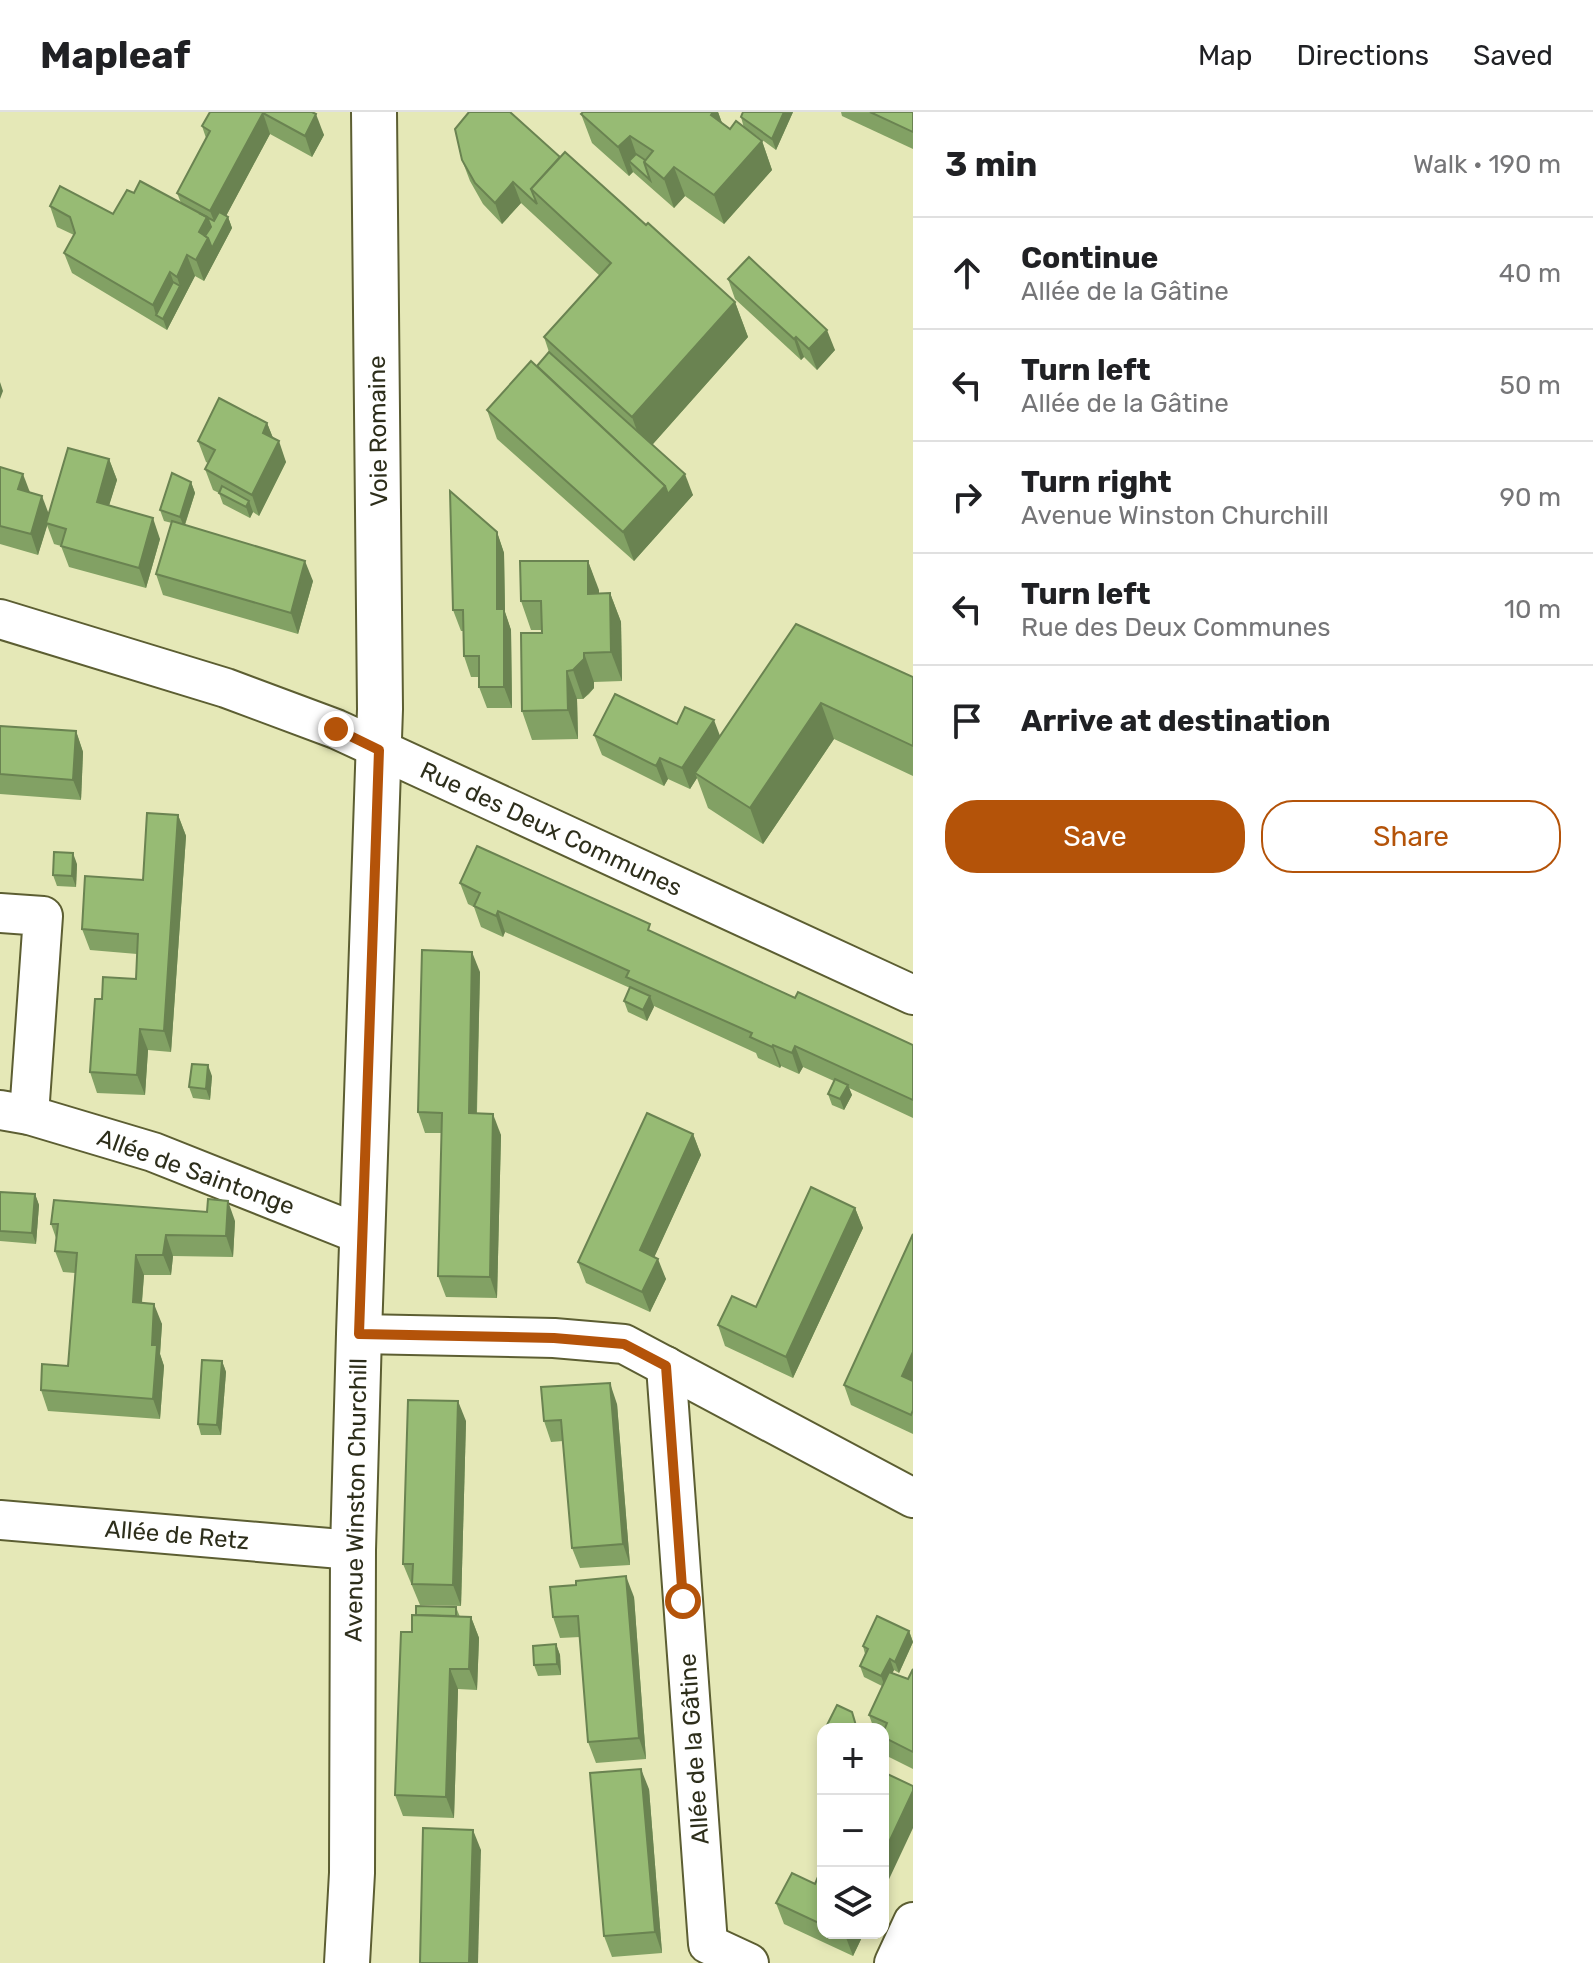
<!DOCTYPE html>
<html lang="en">
<head>
<meta charset="utf-8">
<style>
  :root { --surface:#fff; --page:#f2f2f2; --text:#202124; --muted:#757577; --line:#e0e0e0; --accent:#b45309 }
  body { margin:0; font-family:Rubik,sans-serif; background:var(--page); color:var(--text) }
  .controls { position:absolute; right:24px; bottom:24px; display:grid; overflow:hidden; border-radius:16px; box-shadow:0 4px 12px #0003 }
  .controls button { width:72px; height:72px; display:grid; place-items:center; padding:0; border:0; border-bottom:2px solid var(--line); background:var(--surface); color:var(--text); font:40px sans-serif }
  .stop { position:absolute; width:24px; height:24px; margin:-18px; border:6px solid #b45309; border-radius:50%; background:#fff }
  .stop.end { background:#b45309; border-color:#fff; box-shadow:0 2px 8px #0008 }
  .list { margin:0; padding:0; list-style:none }
  h2 { display:flex; justify-content:space-between; align-items:center; height:104px; margin:0; padding:0 32px; font-size:34px }
  h2 small { font-size:26px; font-weight:400; color:var(--muted) }
  .list li { display:grid; grid-template-columns:52px 1fr auto; gap:24px; align-items:center; box-sizing:border-box; height:112px; padding:0 32px; border-top:2px solid var(--line) }
  .list b { display:block; font-size:30px; white-space:nowrap }
  .list p { margin:0; font-size:26px; white-space:nowrap; color:var(--muted) }
  .list em { font-size:26px; font-style:normal; color:var(--muted) }
  .actions { display:flex; gap:16px; padding:24px 32px }
  .actions a { flex:1; padding:18px 0; border:2px solid var(--accent); border-radius:32px; text-align:center; font-size:28px; color:var(--accent) }
  .actions .main { background:var(--accent); color:#fff }
  .icon { flex:none; width:44px; height:44px; fill:none; stroke:currentColor; stroke-width:2; stroke-linecap:round; stroke-linejoin:round }
  .map { position:relative; flex:none; width:913px; height:1851px; overflow:hidden }
  header { display:flex; align-items:center; gap:48px; box-sizing:border-box; height:112px; padding:0 40px; background:var(--surface); border-bottom:2px solid var(--line) }
  header strong { font-size:38px }
  nav { display:flex; gap:44px; margin-inline-start:auto; font-size:28px }
  main { display:flex }
  aside { flex:1; background:var(--surface) }
  .map>svg:first-child { display:block }
  .lines { fill:none; stroke-linecap:round; stroke-linejoin:round }
  .street-casing { stroke:#5c5e32; stroke-width:42 }
  .secondary-casing { stroke:#5c5e32; stroke-width:48 }
  .street { stroke:#fff; stroke-width:38 }
  .secondary { stroke:#fff; stroke-width:44 }
  .wall { fill:#82a164 }
  .shaded-wall { fill:#6a8351 }
  .building { fill:#97bb74; stroke:#6a8351; stroke-width:2 }
  .route { stroke:#b45309; stroke-width:10 }
  .labels { text-anchor:middle; stroke-width:7; stroke-linejoin:round; paint-order:stroke }
  .street-label { font-size:24px; fill:#2d2e1b; stroke:#fff }
</style>
</head>
<body>
<header>
<strong>Mapleaf</strong>
<nav><a>Map</a><a>Directions</a><a>Saved</a></nav>
</header>
<main>
<div class="map">
<svg width="913" height="1851" viewBox="0 0 913 1851">
  <rect width="100%" height="100%" fill="#e5e8b7"/>
  <g class="lines">
    <defs>
      <g id="street">
        <path d="M0 507 226 576 336 617 913 883"/>
        <path d="M0 801 43 804 29 1003"/>
        <path d="M0 998 29 1003 153 1040 362 1123"/>
        <path d="M359 1222 554 1226 624 1232 913 1386"/>
        <path d="M666 1254 708 1832 749 1851"/>
        <path d="M0 1408 353 1438"/>
        <path d="M894 1851 913 1810"/>
      </g>
      <path id="secondary" d="M347 1851 352 1761 353 1438 359 1222 380 597 374 0"/>
    </defs>
    <use href="#street" class="street-casing"/>
    <use href="#secondary" class="secondary-casing"/>
    <use href="#street" class="street"/>
    <use href="#secondary" class="secondary"/>
  </g>
  <g class="wall">
    <path d="M210 0H312L324 23 312 45 270 22 226 104 228 105 232 116 204 169 195 164 167 218 72 161 64 141 74 123 57 115 50 94 113 102 134 81 181 91 177 81 206 26 202 14Z"/>
    <path d="M583 0H718L722 11 730 17 744 16 741 5 793 0 776 38 747 17 762 29 772 58 724 112 685 84 674 96 633 60 629 64 592 31 581 2Z"/>
    <path d="M841 0H913V37L842 4Z"/>
    <path d="M560 45 646 113 735 190 748 225 652 333 693 383 634 449 497 327 487 298 537 254 549 240 544 225 600 164 521 91 502 112 483 92 470 69 462 48Z"/>
    <path d="M728 167 835 238 817 258 804 245 801 248 735 187Z"/>
    <path d="M267 311 273 326 286 350 259 404 253 400 250 406 223 392 219 381 213 378 205 357 208 351 206 350 198 329Z"/>
    <path d="M109 347 117 368 109 393 160 427 146 476 69 455 61 434 54 432 47 413 38 443 0 432V355L30 381 49 403Z"/>
    <path d="M191 370 195 381 185 413 313 469 298 522 163 483 156 462 172 411 164 409 160 398Z"/>
    <path d="M497 420 504 441 505 500 511 518 512 596H487L479 575V565H471L464 544 463 519H461L453 498Z"/>
    <path d="M588 449 599 481H610L621 510 622 569 594 570V576L589 582 583 587H577L578 627 532 628 522 599 542 518H531L521 489Z"/>
    <path d="M796 512 913 565V664L834 627 763 732 708 696 697 666 690 677 668 667 664 674 602 643 594 623 677 612 720 624Z"/>
    <path d="M0 614 76 619 83 640 81 688 0 682Z"/>
    <path d="M178 703 186 724 171 940 148 938 145 983 97 981 90 960 102 887 136 867 137 842 90 838 82 817 143 768Z"/>
    <path d="M77 752 76 775 57 774 53 763Z"/>
    <path d="M460 771 653 820 795 886 913 933V1006L849 976 852 983 844 998 832 993 828 982 834 969 803 955 799 962 781 954 780 956 758 946 756 941 654 894 647 909 628 900 624 889 630 876 505 820 503 825 481 815 474 795 468 792Z"/>
    <path d="M480 860 477 1001 501 1023 497 1186 446 1185 438 1164 442 1021H425L418 1000Z"/>
    <path d="M212 964 210 988 193 986 189 975Z"/>
    <path d="M693 1022 701 1043 654 1145 666 1167 650 1200 586 1171 578 1150Z"/>
    <path d="M0 1080 35 1082 39 1093 36 1132 0 1129Z"/>
    <path d="M855 1096 863 1116 793 1266 725 1234 718 1213 756 1195Z"/>
    <path d="M235 1109 233 1145 173 1144 171 1163H144L142 1191 162 1212 160 1242 164 1254 160 1307 48 1299 41 1278 68 1254 75 1161 63 1160 55 1139 56 1126 51 1112Z"/>
    <path d="M913 1122V1322L851 1293 844 1273Z"/>
    <path d="M222 1249 226 1260 221 1323H201L198 1312Z"/>
    <path d="M617 1292 630 1453 580 1456 572 1436 563 1329 551 1330 544 1309Z"/>
    <path d="M466 1309 461 1494 420 1493 403 1452Z"/>
    <path d="M634 1485 646 1647 596 1651 588 1630 580 1525 560 1526 553 1505Z"/>
    <path d="M456 1495 460 1505H471L479 1526 477 1578 458 1577 454 1706 403 1704 395 1683 412 1520 416 1503Z"/>
    <path d="M909 1519 913 1530 899 1561 894 1558 892 1561 908 1567 913 1557V1657L889 1645 883 1630V1617H874L869 1603 882 1574 864 1565 860 1554 865 1542 863 1534Z"/>
    <path d="M556 1532 560 1543 561 1563 538 1564 534 1553Z"/>
    <path d="M649 1677 662 1841 612 1845 604 1824Z"/>
    <path d="M823 1753V1821H864L853 1844 784 1812 776 1791 815 1772Z"/>
  </g>
  <g class="shaded-wall">
    <path d="M713 0H718L727 25 711 3Z"/>
    <path d="M784 0H793L776 38 772 27Z"/>
    <path d="M263 1 270 22 218 119 210 99Z"/>
    <path d="M316 2 324 23 312 45 305 24Z"/>
    <path d="M630 24 640 53 629 49 633 60 629 64 618 35Z"/>
    <path d="M762 29 772 58 724 112 714 83Z"/>
    <path d="M674 55 685 84 674 96 664 67Z"/>
    <path d="M513 70 521 91 502 112 495 91Z"/>
    <path d="M207 105 214 126 228 105 232 116 204 169 196 148 199 120Z"/>
    <path d="M187 143 195 164 167 218 163 207 156 203 153 193 170 160 177 180 180 174 177 165Z"/>
    <path d="M735 190 748 225 645 341 632 305Z"/>
    <path d="M827 218 835 238 817 258 809 237Z"/>
    <path d="M796 225 804 245 801 248 794 227Z"/>
    <path d="M0 270 3 279 0 287Z"/>
    <path d="M267 311 275 331 263 321Z"/>
    <path d="M279 329 286 350 259 404 252 383Z"/>
    <path d="M109 347 117 368 104 410 97 390Z"/>
    <path d="M23 362 31 383 18 377Z"/>
    <path d="M685 362 693 383 634 449 623 420 665 374Z"/>
    <path d="M191 370 195 381 184 415 180 405Z"/>
    <path d="M42 384 50 405 38 443 31 422Z"/>
    <path d="M249 389 253 400 250 406 246 395Z"/>
    <path d="M153 406 160 427 146 476 139 456Z"/>
    <path d="M497 420 504 441 505 500 511 518 512 596 504 575 497 497Z"/>
    <path d="M305 449 313 469 298 522 291 501Z"/>
    <path d="M588 449 599 478V511L588 482Z"/>
    <path d="M610 481 621 510 622 569 611 540Z"/>
    <path d="M584 541 594 570V576L583 587 573 558Z"/>
    <path d="M567 559 577 587 578 627 568 598Z"/>
    <path d="M821 591 834 627 763 732 750 696Z"/>
    <path d="M714 608 722 629 695 661 697 666 690 677 682 656Z"/>
    <path d="M76 619 83 640 81 688 73 668Z"/>
    <path d="M660 646 668 667 664 674 656 654Z"/>
    <path d="M178 703 186 724 171 940 164 919Z"/>
    <path d="M73 741 77 752 76 775 72 764Z"/>
    <path d="M498 799 505 820 503 825 496 804Z"/>
    <path d="M472 840 480 860 476 1022 469 1001Z"/>
    <path d="M650 884 654 895 647 909 643 898Z"/>
    <path d="M140 917 148 938 145 983 137 963Z"/>
    <path d="M773 933 781 954 780 956 772 935Z"/>
    <path d="M795 934 803 955 799 962 792 941Z"/>
    <path d="M208 953 212 964 210 988 206 977Z"/>
    <path d="M848 973 852 983 844 998 840 987Z"/>
    <path d="M493 1002 501 1023 497 1186 490 1165Z"/>
    <path d="M693 1022 701 1043 648 1159 640 1138Z"/>
    <path d="M35 1082 39 1093 36 1132 32 1121Z"/>
    <path d="M228 1089 235 1109 233 1145 226 1124Z"/>
    <path d="M855 1096 863 1116 793 1266 786 1245Z"/>
    <path d="M166 1123 173 1144 171 1163 163 1143Z"/>
    <path d="M136 1143 144 1163 140 1211 133 1190Z"/>
    <path d="M658 1147 666 1167 650 1200 642 1180Z"/>
    <path d="M154 1192 162 1212 160 1242 164 1254 160 1307 153 1287 152 1233Z"/>
    <path d="M913 1240V1277L902 1264Z"/>
    <path d="M222 1249 226 1260 221 1323 217 1313Z"/>
    <path d="M610 1271 617 1292 630 1453 623 1432Z"/>
    <path d="M458 1289 466 1309 461 1494 453 1473Z"/>
    <path d="M626 1464 634 1485 646 1647 639 1626Z"/>
    <path d="M471 1505 479 1526 477 1578 469 1557Z"/>
    <path d="M909 1519 913 1530 899 1561 895 1550Z"/>
    <path d="M556 1532 560 1543 561 1563 557 1552Z"/>
    <path d="M890 1547 894 1558 885 1575 881 1564Z"/>
    <path d="M450 1557 458 1577 454 1706 446 1685Z"/>
    <path d="M641 1657 649 1677 662 1841 655 1820Z"/>
    <path d="M913 1679V1716L883 1780V1743Z"/>
    <path d="M473 1718 481 1738 478 1851H469Z"/>
    <path d="M847 1821H864L853 1844 845 1823Z"/>
  </g>
  <g class="building">
    <path d="M210 0H312L316 2 305 24 263 1 210 99 177 81 210 19 202 14Z"/>
    <path d="M469 0H510L560 45 531 77 537 92 513 70 495 91 475 71 462 48 455 17Z"/>
    <path d="M583 0H713L711 3 730 17 736 9 762 29 714 83 674 55 664 67 644 50 653 39 630 24 618 35 581 2Z"/>
    <path d="M743 0H784L772 27 741 5Z"/>
    <path d="M870 0H913V20Z"/>
    <path d="M565 40 646 113 648 111 735 190 632 305 544 225 611 151 531 77Z"/>
    <path d="M636 42 645 48 644 50 650 68 629 49Z"/>
    <path d="M140 69 207 105 199 120 208 126 196 148 187 143 177 165 170 160 153 193 64 141 75 121 70 105 50 94 60 74 113 102 127 78 134 81Z"/>
    <path d="M219 100 228 105 212 136 208 126 205 124 211 115 207 105 199 101 214 109Z"/>
    <path d="M749 145 827 218 809 237 796 225 794 227 728 167Z"/>
    <path d="M173 170 180 174 163 207 156 203Z"/>
    <path d="M549 240 685 362 668 382 665 374 537 254Z"/>
    <path d="M531 249 665 374 623 420 487 298Z"/>
    <path d="M219 286 267 311 263 321 279 329 252 383 205 357 215 338 198 329Z"/>
    <path d="M68 336 109 347 97 390 153 406 139 456 61 434 66 417 46 411Z"/>
    <path d="M0 355 23 362 18 377 42 384 31 422 0 414Z"/>
    <path d="M172 361 191 370 180 405 160 398Z"/>
    <path d="M222 374 249 389 246 395 219 381Z"/>
    <path d="M450 379 497 420V497H504V575H479V544H464L463 498H453Z"/>
    <path d="M172 409 305 449 291 501 156 462Z"/>
    <path d="M520 449H588V482L610 481 611 540 584 541V547L573 558 567 559 568 598 522 599 521 521H542L541 489H521Z"/>
    <path d="M796 512 913 565V634L821 591 750 696 695 661Z"/>
    <path d="M615 582 677 612 685 595 714 608 682 656 660 646 656 654 594 623Z"/>
    <path d="M0 614 76 619 73 668 0 662Z"/>
    <path d="M147 701 178 703 164 919 140 917 137 963 90 960 95 887H102L103 865 136 867 138 822 82 817 85 764 143 768Z"/>
    <path d="M477 734 650 812 648 818 795 886 798 880 913 933V988L795 934 792 941 773 933 772 935 750 925 752 921 626 865 629 859 498 799 496 804 474 794 480 781 460 771Z"/>
    <path d="M54 740 73 741 72 764 53 763Z"/>
    <path d="M422 838 472 840 469 1001 493 1002 490 1165 438 1164 442 1001 418 1000Z"/>
    <path d="M630 875 650 884 643 898 624 889Z"/>
    <path d="M192 952 208 953 206 977 189 975Z"/>
    <path d="M835 967 848 973 840 987 828 982Z"/>
    <path d="M647 1001 693 1022 640 1138 658 1147 642 1180 578 1150Z"/>
    <path d="M811 1075 855 1096 786 1245 718 1213 732 1184 756 1195Z"/>
    <path d="M0 1080 35 1082 32 1121 0 1119Z"/>
    <path d="M208 1087 228 1089 226 1124 166 1123 163 1143H136L133 1190 154 1192 152 1233H157L153 1287 41 1278 42 1252 68 1254 77 1141 55 1139 58 1112H51L54 1088 207 1100Z"/>
    <path d="M913 1122V1240L902 1264 913 1269V1298L911 1303 844 1273Z"/>
    <path d="M202 1248 222 1249 217 1313 198 1312Z"/>
    <path d="M610 1271 623 1432 572 1436 561 1308 544 1309 541 1275Z"/>
    <path d="M408 1288 458 1289 453 1473 412 1472 413 1452H403Z"/>
    <path d="M626 1464 639 1626 588 1630 578 1504 553 1505 550 1475 576 1473V1469Z"/>
    <path d="M416 1494 456 1495V1504L416 1503Z"/>
    <path d="M412 1503 471 1505 469 1557H450L446 1685 395 1683 401 1520H412Z"/>
    <path d="M877 1504 909 1519 895 1550 890 1547 881 1564 860 1554 868 1537 863 1534Z"/>
    <path d="M556 1532 557 1552 534 1553 533 1534Z"/>
    <path d="M913 1557V1640L883 1625V1621L887 1611 869 1603 889 1560 908 1567Z"/>
    <path d="M837 1593 852 1600 857 1617H825Z"/>
    <path d="M641 1657 655 1820 604 1824 590 1661Z"/>
    <path d="M883 1660 913 1674V1679L883 1743Z"/>
    <path d="M423 1716 473 1718 469 1851H420Z"/>
    <path d="M823 1753V1813L776 1791 792 1761 815 1772Z"/>
  </g>
  <g class="lines">
    <path class="route" d="M336 617 379 638 359 1222 554 1226 624 1232 666 1254 683 1489"/>
  </g>
  <g class="labels">
    <g class="street-label">
      <text transform="translate(378 319) rotate(-91)" y="8">Voie Romaine</text>
      <text transform="translate(551 717) rotate(25)" y="8">Rue des Deux Communes</text>
      <text transform="translate(196 1060) rotate(20)" y="8">Allée de Saintonge</text>
      <text transform="translate(356 1388) rotate(-89)" y="8">Avenue Winston Churchill</text>
      <text transform="translate(177 1423) rotate(5)" y="8">Allée de Retz</text>
      <text transform="translate(694 1637) rotate(-94)" y="8">Allée de la Gâtine</text>
    </g>
  </g>
</svg>
<div class="controls">
<button>+</button>
<button>−</button>
<button><svg class="icon" aria-label="layers" viewBox="0 0 24 24"><path d="M12 4l9 5-9 5-9-5zM3 14l9 5 9-5"/></svg></button>
</div>
<div class="stop" style="left:683px;top:1489px"></div>
<div class="stop end" style="left:336px;top:617px"></div>
</div>
<aside>
<h2>3 min<small>Walk · 190 m</small></h2>
<ul class="list">
<li><svg class="icon" aria-label="ahead" viewBox="0 0 24 24"><path d="M12 20V5M6 11l6-6 6 6"/></svg><div><b>Continue</b><p>Allée de la Gâtine</p></div><em>40 m</em></li>
<li><svg class="icon" aria-label="left" viewBox="0 0 24 24"><path d="M17 20v-9H6M10 6l-5 5 5 5"/></svg><div><b>Turn left</b><p>Allée de la Gâtine</p></div><em>50 m</em></li>
<li><svg class="icon" aria-label="right" viewBox="0 0 24 24"><path d="M7 20v-9h11M14 6l5 5-5 5"/></svg><div><b>Turn right</b><p>Avenue Winston Churchill</p></div><em>90 m</em></li>
<li><svg class="icon" aria-label="left" viewBox="0 0 24 24"><path d="M17 20v-9H6M10 6l-5 5 5 5"/></svg><div><b>Turn left</b><p>Rue des Deux Communes</p></div><em>10 m</em></li>
<li><svg class="icon" aria-label="arrive" viewBox="0 0 24 24"><path d="M6 21V4h12l-3 4 3 4H6"/></svg><div><b>Arrive at destination</b></div></li>
</ul>
<div class="actions"><a class="main">Save</a><a>Share</a></div>
</aside>
</main>
</body>
</html>
